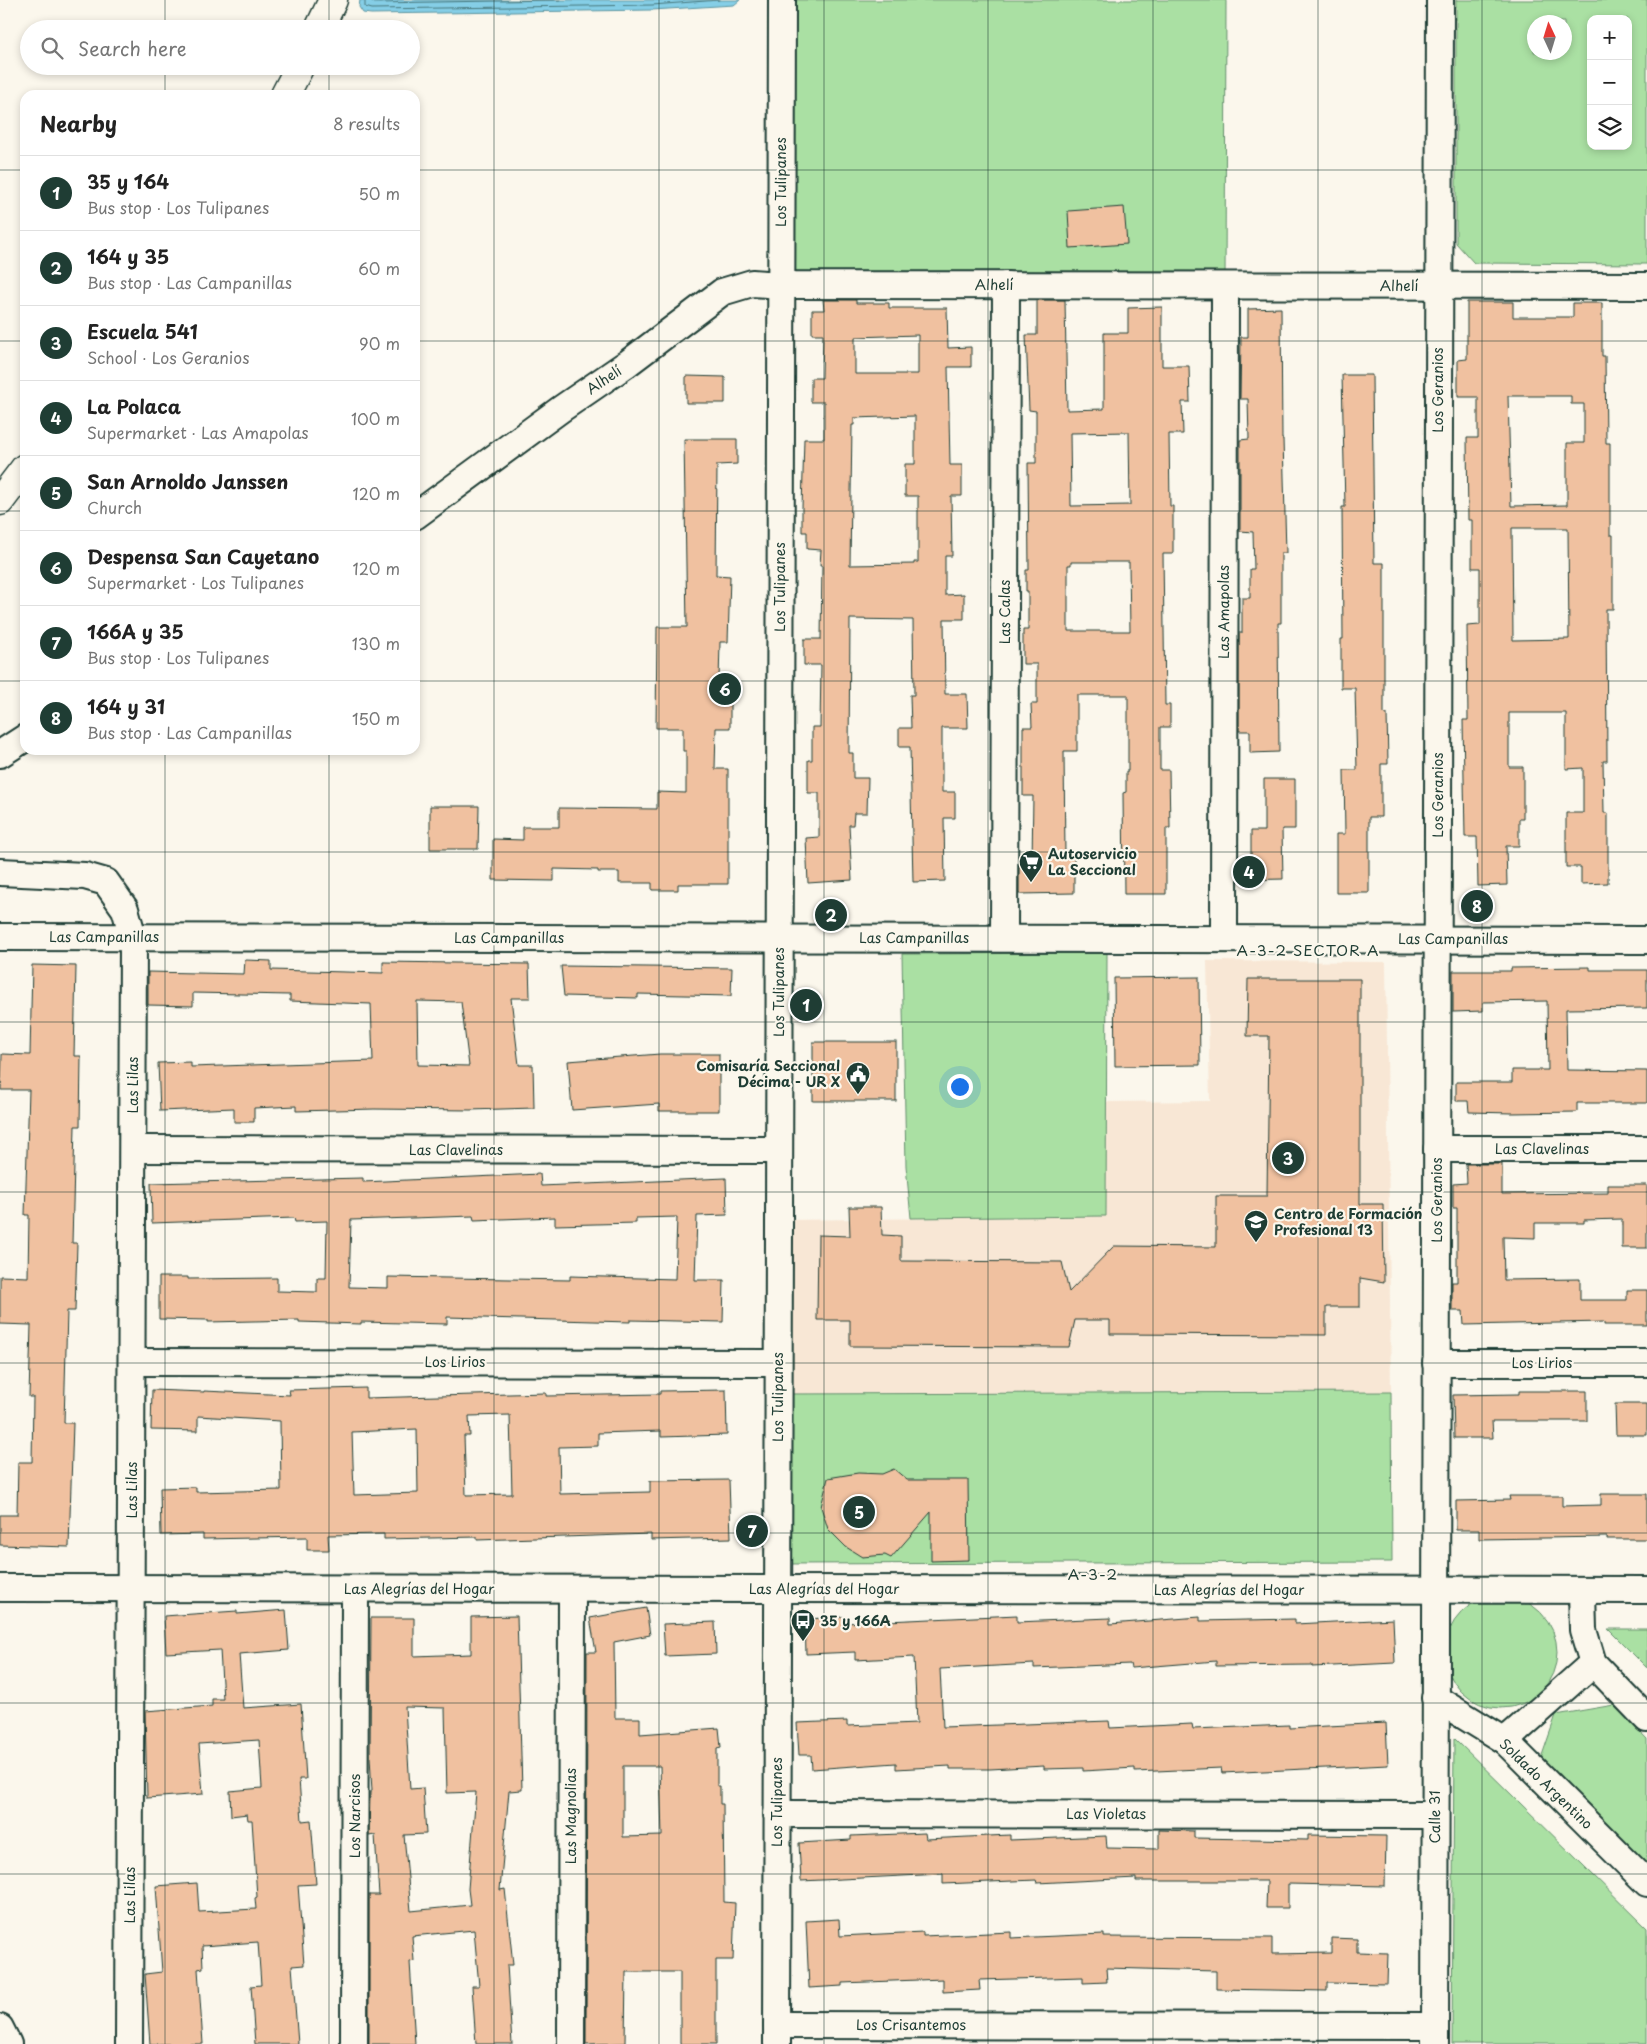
<!DOCTYPE html>
<html lang="en">
<head>
<meta charset="utf-8">
<style>
  :root { --surface:#fff; --page:#f6f6f6; --text:#222; --muted:#767676; --line:#e0e0e0; --accent:#1f3d34 }
  body { margin:0; font-family:"Playpen Sans",sans-serif; background:var(--page); color:var(--text) }
  .controls { position:absolute; right:15px; top:15px; display:grid; overflow:hidden; border-radius:10px; box-shadow:0 2px 8px #0003 }
  .controls button { width:45px; height:45px; display:grid; place-items:center; padding:0; border:0; border-bottom:1px solid var(--line); background:var(--surface); color:var(--text); font:25px sans-serif }
  .compass { position:absolute; left:1527px; top:15px; width:45px; height:45px; border-radius:50%; background:var(--surface); box-shadow:0 2px 8px #0003; rotate:356deg }
  .you { position:absolute; left:959px; top:1086px; width:18px; height:18px; margin:-12px; border:4px solid #fff; border-radius:50%; background:#1a73e8; box-shadow:0 0 0 8px #1a73e833 }
  .badge { display:grid; place-items:center; width:32px; height:32px; border-radius:50%; background:var(--accent); color:#fff; font-size:16px; font-weight:700 }
  .pin { position:absolute; translate:-50% -50%; border:2px solid #fff; box-shadow:0 1px 5px #0006 }
  .list { margin:0; padding:0; list-style:none }
  h2 { display:flex; justify-content:space-between; align-items:center; height:65px; margin:0; padding:0 20px; font-size:21px }
  h2 small { font-size:16px; font-weight:400; color:var(--muted) }
  .list li { display:grid; grid-template-columns:32px 1fr auto; gap:15px; align-items:center; box-sizing:border-box; height:75px; padding:0 20px; border-top:1px solid var(--line) }
  .list b { display:block; font-size:19px; white-space:nowrap }
  .list p { margin:0; font-size:16px; white-space:nowrap; color:var(--muted) }
  .list em { font-size:16px; font-style:normal; color:var(--muted) }
  .icon { flex:none; width:28px; height:28px; fill:none; stroke:currentColor; stroke-width:2; stroke-linecap:round; stroke-linejoin:round }
  .map { position:relative; flex:none; width:1647px; height:2044px; overflow:hidden }
  .search { position:absolute; background:var(--surface); box-shadow:0 2px 8px #0003; left:20px; top:20px; width:400px; height:55px; display:flex; align-items:center; gap:12px; box-sizing:border-box; padding:0 18px; border-radius:28px; color:var(--muted); font-size:19px }
  .panel { position:absolute; background:var(--surface); box-shadow:0 2px 8px #0003; left:20px; top:90px; width:400px; height:665px; border-radius:15px }
  .map>svg:first-child { display:block }
  .built { fill:#f8e7d5 }
  .green { fill:#aae0a3; stroke:#648e6c; fill-rule:evenodd }
  .water { fill:#85cee6; stroke:#5c949f }
  .lines { fill:none; stroke-linecap:round; stroke-linejoin:round }
  .shore { stroke:#48777b; stroke-width:1 }
  .building { fill:#f0c1a0; stroke:#1f3d34; fill-rule:evenodd }
  .street-casing { stroke:#1f3d34; stroke-width:30 }
  .secondary-casing { stroke:#1f3d34; stroke-width:31 }
  .street { stroke:#fbf7ec; stroke-width:26 }
  .secondary { stroke:#fbf7ec; stroke-width:28 }
  .grid { fill:none; stroke:#1f3d34; stroke-width:1; stroke-opacity:0.55 }
  .labels { text-anchor:middle; stroke-width:4.5; stroke-linejoin:round; paint-order:stroke }
  .street-label { font-size:14px; fill:#1f3d34; stroke:#fbf7ec }
  .poi-label { font-size:14px; font-weight:bold; fill:#1f3d34; stroke:#fbf7ec; text-anchor:start }
  .neighbourhood-label { font-size:15px; letter-spacing:1px; fill:#1f3d34; stroke:#fbf7ec }
</style>
</head>
<body>
<div class="map">
<svg width="1647" height="2044" viewBox="0 0 1647 2044">
  <rect width="100%" height="100%" fill="#fbf7ec"/>
  <filter id="ink" filterUnits="userSpaceOnUse"><feTurbulence type="fractalNoise" baseFrequency=".02" numOctaves="2"/><feDisplacementMap in="SourceGraphic" scale="10" xChannelSelector="R" yChannelSelector="G"/><feConvolveMatrix kernelMatrix="1 2 1 2 8 2 1 2 1" color-interpolation-filters="sRGB"/></filter>
  <g filter="url(#ink)">
    <path class="built" d="M1207 961 1386 962 1391 1392 783 1394 784 1220 1105 1216 1107 1102 1210 1101Z"/>
    <g class="green">
      <path d="M782 0H1226L1225 286 781 285Z"/>
      <path d="M1456 0H1647V264L1474 263 1456 243ZM1591 19H1628V146H1591ZM1534 22H1564V52H1534Z"/>
      <path d="M1107 953 1106 1216 911 1218 906 1166 902 954Z"/>
      <path d="M1391 1392 1392 1562 783 1564V1394Z"/>
      <circle cx="1501" cy="1652" r="56"/>
      <path d="M1608 1629H1647V1668Z"/>
      <path d="M1614 1705 1647 1739V1873L1538 1767 1556 1715Z"/>
      <path d="M1454 1738 1647 1928V2044H1452Z"/>
    </g>
    <path class="water" d="M360 0H740L734 5 652 10 371 14 363 13 359 7Z"/>
    <g class="lines">
      <g class="shore">
        <path d="M365 0V7L372 9 652 5 719 0"/>
        <path d="M371 0 374 3 560 0"/>
      </g>
    </g>
    <g class="building">
      <path d="M1124 207 1127 244 1070 248 1068 211Z"/>
      <path d="M823 300H856V303H889V308H947L948 348 971 347V367H948L950 465H962V496H951L952 556H945V595L964 594V619H944L945 694H967L968 728H942V792H955V818H944L945 881 913 882 910 747H899V728H911L910 695H914L913 620 850 619 849 753H853V778H868L867 813H854L853 825H849L852 880 808 883 806 838 819 837V793H808V760H812V727H820L821 665H804V639H821L822 565H820L821 550 807 549V532H802V508L804 439H824V402H811V378H822L823 334H812V310H824ZM918 335V374H855V337ZM915 416V464H905V496H918V562H914V564L850 565 852 425H854V418Z"/>
      <path d="M1037 300H1065L1067 410 1104 409V333H1128V308L1162 307V366H1189L1190 402H1182L1183 434H1169L1170 506H1173V554H1163L1165 705H1170V727H1160V770H1169L1170 828H1166V894H1124L1123 793 1126 792V771H1128V695H1077V751H1064L1065 858H1074V893L1019 894V861H1032L1033 796H1023V727H1032L1031 704H1037V664H1023V630H1028V591H1026V570H1029L1028 463H1036V411L1029 410 1026 335H1037ZM1129 432 1130 505 1071 506 1070 433ZM1071 562H1129L1130 631H1068V565H1071Z"/>
      <path d="M1467 302H1513V317H1573V303H1602V356H1605L1606 443H1610V535H1613V609H1606L1607 761H1603L1604 813H1608V883L1581 884V867H1566V813H1583V768L1566 769V713H1509V767H1523V819H1519V846H1506L1507 885 1478 886 1477 837H1465L1463 720H1468L1467 626 1480 625V568H1472V520H1468L1467 438H1478V397H1458V360L1467 359ZM1508 396H1571V404H1584V443H1567V505L1511 506ZM1512 528H1568L1569 639 1513 640Z"/>
      <path d="M1281 308 1282 439H1283L1286 553H1281V623H1278L1279 752 1250 753V731H1239V633H1242V598H1250V569H1254L1253 532 1240 531V440L1249 439 1248 399H1240L1241 337H1248V309Z"/>
      <path d="M1342 375H1372L1374 563H1384V714H1387L1388 764H1381V817H1369V893H1336V834H1345L1344 770H1357L1355 688H1341V639H1343L1342 507H1345Z"/>
      <path d="M686 376 725 377V403H686Z"/>
      <path d="M684 439H737V464L717 465 716 575 730 576 728 642H720L719 681H730V728H716L715 769H728V884H678V890H652V883H619V872H598V870L554 869V881L493 880V839L523 840V827H559V808L657 809V792L686 793V751H683V728H656L657 627H687Z"/>
      <path d="M1264 779H1295V829H1282L1283 879 1239 880V858H1251V831H1264Z"/>
      <path d="M430 806H479L478 849H430Z"/>
      <path d="M245 960 271 961V970L383 973V962L529 964 530 998H511L519 1065H533L534 1108 470 1110 374 1109 296 1111V1106L254 1108V1122H234V1108L160 1111 158 1063 191 1062V1067L373 1061 371 1004 290 1001V995L193 993V1006L148 1005V972L244 974ZM417 1001 461 1002 469 1066 418 1065Z"/>
      <path d="M32 965 76 966 74 1056H81L80 1126H75L72 1243H77L75 1311H67L64 1423H73L69 1547 0 1545V1515H17L18 1462H32L33 1397H29L31 1325 0 1324V1276L28 1277 29 1215H25L29 1090H1L2 1054 30 1055Z"/>
      <path d="M561 966 732 968 731 996 638 994V998L564 996Z"/>
      <path d="M1590 967V970H1647V1008L1566 1009 1567 1070 1647 1071V1103H1577V1112L1512 1113 1469 1112 1468 1101H1456V1082H1512V1070H1548L1547 1001 1483 1002V1011L1453 1012V971H1511V968Z"/>
      <path d="M1199 977 1200 1065 1115 1066 1114 978Z"/>
      <path d="M1248 979H1360V1204H1383L1384 1282 1360 1278V1307H1326V1335L1110 1334V1320H1075L1069 1347 850 1346V1320H817L818 1235 850 1236 849 1207H881L882 1235 901 1236V1261L1062 1262 1069 1292 1114 1246 1216 1247V1196H1267L1269 1036H1247Z"/>
      <rect x="813" y="1042" width="83" height="59"/>
      <path d="M660 1054H719V1111H659V1104L572 1110 568 1061Z"/>
      <path d="M1466 1164H1502V1194L1608 1193V1185H1647V1248H1622V1219L1584 1220V1223H1535V1238L1503 1237 1504 1280 1580 1279V1300H1627V1290H1647V1325H1604V1322L1464 1325 1463 1311H1452V1282H1457V1208H1453V1184L1467 1183Z"/>
      <path d="M540 1174 541 1186 726 1178 727 1215 697 1216 695 1280H724L723 1322 630 1320V1322L447 1317V1324L361 1322V1324L299 1322V1320L208 1322V1320L159 1319V1277H188V1279L277 1278V1291L317 1292V1278H326L327 1221 295 1222 294 1218 152 1223 151 1183 363 1178V1182ZM473 1216 474 1220 555 1217V1225L636 1223V1218L677 1217 675 1279 570 1276V1280L388 1277V1288L349 1287 351 1220Z"/>
      <path d="M366 1388V1398L546 1393V1396L660 1394V1391L726 1390 727 1435 661 1437V1431L598 1433V1446L559 1447 560 1494 650 1492V1481L729 1480 731 1538 651 1540V1534L477 1540V1537L384 1539V1534L328 1535 329 1550H307V1537L203 1539V1534L161 1535 160 1488 196 1487V1492L281 1490 280 1421 198 1416V1431L151 1430 152 1390 204 1392V1391L290 1395 289 1390ZM510 1415 512 1494 466 1495 464 1436H470L469 1416ZM417 1429 418 1493 354 1495 352 1432Z"/>
      <path d="M1519 1391H1587V1421H1492L1493 1438H1454L1453 1395 1519 1394Z"/>
      <path d="M1615 1404H1647V1435H1616Z"/>
      <path d="M894 1469 907 1480H968L969 1560 931 1561V1512L891 1558 885 1555 862 1557 846 1547 828 1529 821 1507 828 1478 858 1473 882 1474Z"/>
      <path d="M1601 1494H1647V1539H1607V1537L1479 1539V1530H1456V1501L1510 1500 1509 1496H1562V1506L1601 1505Z"/>
      <path d="M646 1608 650 1635 614 1642 615 1718H640V1734L719 1728 721 1747 717 1748V1786H720V1804H723L724 1902 735 1903 733 1960H716V2044H680V1972H626L625 2043 586 2044 587 1652H596L590 1618ZM623 1766H660L662 1836 623 1837Z"/>
      <path d="M286 1610 289 1650 239 1654 243 1708 301 1704 306 1779H299L302 1821 311 1820 316 1884 298 1885 304 1965 292 1966 298 2044H255L251 1986 261 1985 258 1942 202 1946 203 1968 198 1969 203 2044H150L145 1974 162 1972 156 1886 197 1883 199 1912 256 1909 255 1898 257 1897 252 1820H248L247 1814 231 1816 230 1791 262 1788 259 1740 199 1744 203 1794 147 1798 145 1711 212 1706V1699H223L220 1650 166 1653 164 1616 237 1611V1614Z"/>
      <path d="M1017 1615V1622L1110 1618V1624L1200 1617V1621L1295 1619V1624L1393 1619 1395 1663 1312 1667V1665L1216 1666V1661L1131 1668 1130 1664 1034 1668V1664L940 1669 943 1727 1109 1721 1110 1728 1192 1724 1193 1729 1289 1725V1728L1386 1723 1388 1765 1222 1773 1221 1768 1135 1772V1768L1083 1771V1768L1044 1769V1766L990 1769H950V1766L896 1769V1763L812 1769 811 1755H799L797 1723 847 1721V1726L917 1723 914 1657 855 1660V1652L806 1654 805 1619 844 1617V1623Z"/>
      <path d="M517 1616 522 1790 509 1791 500 1890 505 1889 513 1965H507L512 2044H476L472 1986H479L474 1930 412 1936 414 1961 410 1962 415 2044H369V1895H379L375 1835 369 1836 370 1792 372 1791 370 1757 371 1618H414V1656L471 1654V1617ZM405 1707 445 1708 447 1793 476 1792 468 1889 470 1905 411 1911 404 1835 426 1834 423 1788 410 1789Z"/>
      <path d="M715 1622 716 1654 665 1656 663 1624Z"/>
      <path d="M1159 1830 1194 1831V1838L1308 1840V1835L1386 1836 1385 1886 1288 1884V1908H1266L1267 1881H1136V1878L1037 1883 1036 1880 943 1884V1874L801 1881 799 1843 851 1840V1836L925 1833 926 1839 1010 1835V1840L1106 1836 1107 1848 1159 1849Z"/>
      <path d="M839 1919 840 1936 923 1932V1936L1011 1932V1938L1104 1934V1937L1272 1938V1954L1331 1953V1938L1357 1939V1952L1388 1953 1387 1984 1327 1983V1991L1216 1989V1971L1106 1968 1107 1982 1083 1983V1977L979 1980 980 1990 943 1992V1979L842 1983V1986L809 1988 806 1921Z"/>
    </g>
    <g class="lines">
      <defs>
        <g id="street">
          <path d="M415 516 561 409 628 363 722 292 752 283 781 285 1647 286"/>
          <path d="M0 754 25 738"/>
          <path d="M0 872 85 876 106 882 125 909 133 937 129 2044"/>
          <path d="M0 937 1647 940"/>
          <path d="M1004 938 1006 285"/>
          <path d="M1224 939 1225 286"/>
          <path d="M133 1149 779 1150"/>
          <path d="M1437 1149H1647"/>
          <path d="M132 1362 778 1363"/>
          <path d="M1436 1363H1647"/>
          <path d="M0 1588 1647 1590"/>
          <path d="M1582 1590 1583 1630 1593 1663 1647 1719"/>
          <path d="M1435 1698 1505 1741 1647 1883"/>
          <path d="M1505 1741 1593 1663"/>
          <path d="M777 1814 1435 1815"/>
          <path d="M777 2025 1435 2026"/>
          <path d="M0 2028 8 2044"/>
          <path d="M354 2044 355 1589"/>
          <path d="M571 2044 572 1589"/>
          <path d="M777 2044 782 0"/>
          <path d="M1435 2044 1440 0"/>
        </g>
        <g id="secondary">
          <path d="M319 29 333 0"/>
          <path d="M285 95 300 66"/>
          <path d="M0 501 25 468"/>
        </g>
      </defs>
      <use href="#street" class="street-casing"/>
      <use href="#secondary" class="secondary-casing"/>
      <use href="#street" class="street"/>
      <use href="#secondary" class="secondary"/>
    </g>
  </g>
  <path class="grid" d="M165 0V29M329 0V29M494 0V2044M659 0V2044M824 0V2044M988 0V2044M1153 0V2044M1318 0V2044M1482 0V2044M165 66V95M329 66V95M0 170H25M415 170H1647M0 341H25M415 341H1647M0 511H25M415 511H1647M0 681H25M415 681H1647M165 750V2044M329 750V2044M0 852H1647M0 1022H1647M0 1192H1647M0 1363H1647M0 1533H1647M0 1703H1647M0 1874H1647"/>
  <defs>
    <symbol id="supermarket-pin" viewBox="-11 -11 22 30"><path d="M0 17L-7.5 6A9.5 9.5 0 1 1 7.5 6Z" fill="#1f3d34" stroke="#fbf7ec"/><path d="M-6-5.5h2.5l.6 2H6L4.5 2H-2.5L-4.4-4H-6ZM-1.5 3.2a1.3 1.3 0 1 0 .1 0ZM3 3.2a1.3 1.3 0 1 0 .1 0Z" fill="#fff"/></symbol>
    <symbol id="civic-pin" viewBox="-11 -11 22 30"><path d="M0 17L-7.5 6A9.5 9.5 0 1 1 7.5 6Z" fill="#1f3d34" stroke="#fbf7ec"/><path d="M-.6-6.5H3V-4.5H.6V-3L4-1V1h2V6H-6V1h2V-1L-.6-3ZM-1.2 2.5V6h2.4V2.5Z" fill="#fff"/></symbol>
    <symbol id="school-pin" viewBox="-11 -11 22 30"><path d="M0 17L-7.5 6A9.5 9.5 0 1 1 7.5 6Z" fill="#1f3d34" stroke="#fbf7ec"/><path d="M0-5L7-2L0 1L-7-2ZM-4 1L0 2.5L4 1V4Q0 6-4 4Z" fill="#fff"/></symbol>
    <symbol id="bus-pin" viewBox="-11 -11 22 30"><path d="M0 17L-7.5 6A9.5 9.5 0 1 1 7.5 6Z" fill="#1f3d34" stroke="#fbf7ec"/><path d="M-5-6H5V4H4V6H2V4H-2V6H-4V4H-5ZM-3.5-4V0h7V-4ZM-3.5 1.2v1.5H-2V1.2ZM2 1.2v1.5H3.5V1.2Z" fill="#fff"/></symbol>
  </defs>
  <g fill-rule="evenodd">
    <use href="#supermarket-pin" x="1017" y="848" width="28" height="38"/>
    <use href="#civic-pin" x="844" y="1060" width="28" height="38"/>
    <use href="#school-pin" x="1242" y="1208" width="28" height="38"/>
    <use href="#bus-pin" x="789" y="1607" width="28" height="38"/>
  </g>
  <g class="labels">
    <g class="street-label">
      <text transform="translate(781 182) rotate(-90)" y="5">Los Tulipanes</text>
      <text x="994" y="290">Alhelí</text>
      <text x="1399" y="291">Alhelí</text>
      <text transform="translate(604 380) rotate(-34)" y="5">Alhelí</text>
      <text transform="translate(1438 390) rotate(-90)" y="5">Los Geranios</text>
      <text transform="translate(780 587) rotate(-90)" y="5">Los Tulipanes</text>
      <text transform="translate(1005 612) rotate(-90)" y="5">Las Calas</text>
      <text transform="translate(1224 612) rotate(-90)" y="5">Las Amapolas</text>
      <text transform="translate(1438 795) rotate(-90)" y="5">Los Geranios</text>
      <text x="104" y="942">Las Campanillas</text>
      <text x="509" y="943">Las Campanillas</text>
      <text x="914" y="943">Las Campanillas</text>
      <text x="1453" y="944">Las Campanillas</text>
      <text transform="translate(779 992) rotate(-90)" y="5">Los Tulipanes</text>
      <text transform="translate(133 1085) rotate(-90)" y="5">Las Lilas</text>
      <text x="1542" y="1154">Las Clavelinas</text>
      <text x="456" y="1155">Las Clavelinas</text>
      <text transform="translate(1437 1200) rotate(-90)" y="5">Los Geranios</text>
      <text x="455" y="1367">Los Lirios</text>
      <text x="1542" y="1368">Los Lirios</text>
      <text transform="translate(778 1397) rotate(-90)" y="5">Los Tulipanes</text>
      <text transform="translate(132 1490) rotate(-90)" y="5">Las Lilas</text>
      <text x="419" y="1594">Las Alegrías del Hogar</text>
      <text x="824" y="1594">Las Alegrías del Hogar</text>
      <text x="1229" y="1595">Las Alegrías del Hogar</text>
      <text transform="translate(1546 1784) rotate(44)" y="5">Soldado Argentino</text>
      <text transform="translate(777 1802) rotate(-90)" y="5">Los Tulipanes</text>
      <text x="1106" y="1819">Las Violetas</text>
      <text transform="translate(355 1816) rotate(-90)" y="5">Los Narcisos</text>
      <text transform="translate(571 1816) rotate(-90)" y="5">Las Magnolias</text>
      <text transform="translate(1435 1817) rotate(-90)" y="5">Calle 31</text>
      <text transform="translate(130 1895) rotate(-90)" y="5">Las Lilas</text>
      <text x="911" y="2030">Los Crisantemos</text>
    </g>
    <g class="poi-label">
      <text x="1048" y="859">Autoservicio<tspan x="1048" dy="16">La Seccional</tspan></text>
      <text x="840" y="1071" text-anchor="end">Comisaría Seccional<tspan x="840" dy="16">Décima - UR X</tspan></text>
      <text x="1274" y="1219">Centro de Formación<tspan x="1274" dy="16">Profesional 13</tspan></text>
      <text x="820" y="1626">35 y 166A</text>
    </g>
    <g class="neighbourhood-label">
      <text x="1308" y="956">A-3-2 SECTOR A</text>
      <text x="1093" y="1580">A-3-2</text>
    </g>
  </g>
</svg>
<div class="controls">
<button>+</button>
<button>−</button>
<button><svg class="icon" aria-label="layers" viewBox="0 0 24 24"><path d="M12 4l9 5-9 5-9-5zM3 14l9 5 9-5"/></svg></button>
</div>
<svg class="compass" viewBox="-18 -18 36 36"><path d="M0-13l5 13h-10z" fill="#e53935"/><path d="M0 13l5-13h-10z" fill="#767676"/></svg>
<div class="you"></div>
<div class="pin badge" style="left:806px;top:1005px">1</div>
<div class="pin badge" style="left:831px;top:915px">2</div>
<div class="pin badge" style="left:1288px;top:1158px">3</div>
<div class="pin badge" style="left:1249px;top:872px">4</div>
<div class="pin badge" style="left:859px;top:1512px">5</div>
<div class="pin badge" style="left:725px;top:689px">6</div>
<div class="pin badge" style="left:752px;top:1531px">7</div>
<div class="pin badge" style="left:1477px;top:906px">8</div>
<div class="search"><svg class="icon" aria-label="search" viewBox="0 0 24 24"><circle cx="10" cy="10" r="6"/><path d="M15 15l6 6"/></svg>Search here</div>
<section class="panel">
<h2>Nearby<small>8 results</small></h2>
<ul class="list">
<li><span class="badge">1</span><div><b>35 y 164</b><p>Bus stop · Los Tulipanes</p></div><em>50 m</em></li>
<li><span class="badge">2</span><div><b>164 y 35</b><p>Bus stop · Las Campanillas</p></div><em>60 m</em></li>
<li><span class="badge">3</span><div><b>Escuela 541</b><p>School · Los Geranios</p></div><em>90 m</em></li>
<li><span class="badge">4</span><div><b>La Polaca</b><p>Supermarket · Las Amapolas</p></div><em>100 m</em></li>
<li><span class="badge">5</span><div><b>San Arnoldo Janssen</b><p>Church</p></div><em>120 m</em></li>
<li><span class="badge">6</span><div><b>Despensa San Cayetano</b><p>Supermarket · Los Tulipanes</p></div><em>120 m</em></li>
<li><span class="badge">7</span><div><b>166A y 35</b><p>Bus stop · Los Tulipanes</p></div><em>130 m</em></li>
<li><span class="badge">8</span><div><b>164 y 31</b><p>Bus stop · Las Campanillas</p></div><em>150 m</em></li>
</ul>
</section>
</div>
</body>
</html>
